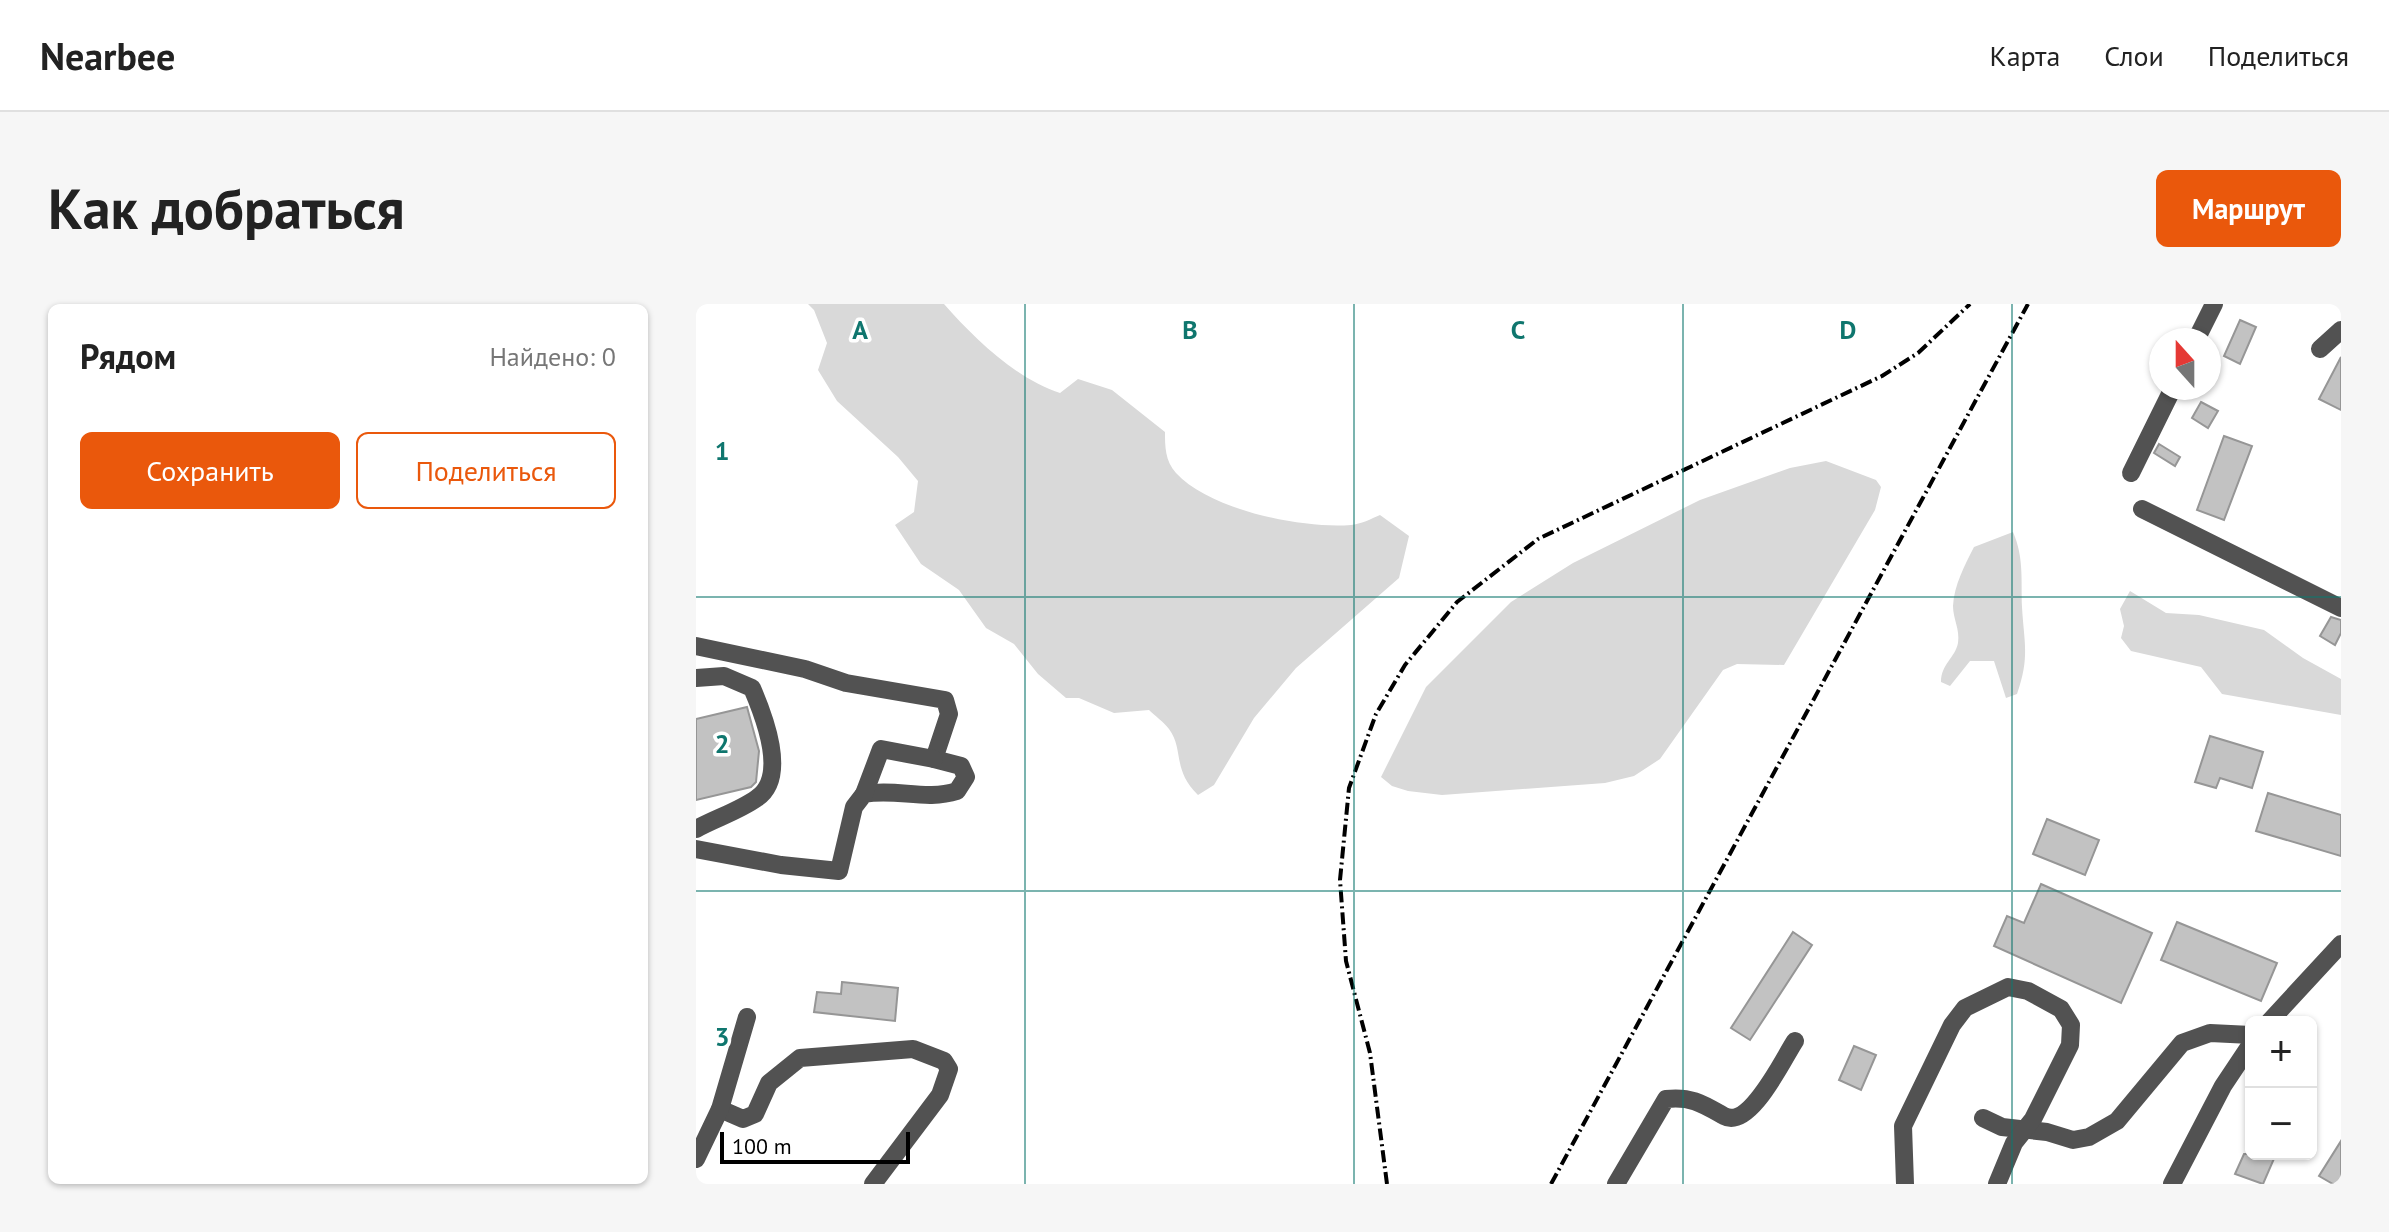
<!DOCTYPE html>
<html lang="ru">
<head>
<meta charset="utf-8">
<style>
  :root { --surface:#fff; --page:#f6f6f6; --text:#222; --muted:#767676; --line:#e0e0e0; --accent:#ea580c }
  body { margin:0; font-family:"PT Sans",sans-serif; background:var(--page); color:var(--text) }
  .controls { position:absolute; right:24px; bottom:24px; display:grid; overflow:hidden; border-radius:12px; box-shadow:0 2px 6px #0004 }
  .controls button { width:72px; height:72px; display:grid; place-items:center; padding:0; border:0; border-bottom:2px solid var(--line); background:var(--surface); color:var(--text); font:40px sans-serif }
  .compass { position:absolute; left:1453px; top:24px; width:72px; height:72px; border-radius:50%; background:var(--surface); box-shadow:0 2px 6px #0004; rotate:339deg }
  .scale { position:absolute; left:24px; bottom:20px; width:190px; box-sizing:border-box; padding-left:8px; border:4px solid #000; border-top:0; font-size:22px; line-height:28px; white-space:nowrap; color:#000; -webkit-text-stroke:6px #fff; paint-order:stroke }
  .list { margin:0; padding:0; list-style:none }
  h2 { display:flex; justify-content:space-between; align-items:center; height:104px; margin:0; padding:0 32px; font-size:34px }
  h2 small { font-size:26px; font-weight:400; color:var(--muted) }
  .actions { display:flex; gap:16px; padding:24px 32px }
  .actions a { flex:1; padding:18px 0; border:2px solid var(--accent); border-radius:12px; text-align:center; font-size:28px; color:var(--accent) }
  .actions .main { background:var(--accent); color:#fff }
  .map { position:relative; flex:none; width:1645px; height:880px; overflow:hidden; border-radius:12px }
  header { display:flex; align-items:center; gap:48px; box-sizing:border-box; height:112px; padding:0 40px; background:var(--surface); border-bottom:2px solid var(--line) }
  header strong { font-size:38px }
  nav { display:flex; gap:44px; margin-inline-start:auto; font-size:28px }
  .intro { display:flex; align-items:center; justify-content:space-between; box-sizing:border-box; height:192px; padding:0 48px }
  h1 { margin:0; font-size:56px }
  .button { padding:20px 36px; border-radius:12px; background:var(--accent); color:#fff; font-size:28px; font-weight:700 }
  main { display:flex; gap:48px; padding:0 48px }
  aside { flex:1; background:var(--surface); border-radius:12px; box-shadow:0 2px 6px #0004 }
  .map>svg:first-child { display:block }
  .green { fill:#d9d9d9 }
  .building { fill:#c2c2c2; stroke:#969696; stroke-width:2 }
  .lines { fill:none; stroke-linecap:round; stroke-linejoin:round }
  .minor { stroke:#525252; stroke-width:18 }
  .rail { stroke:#000; stroke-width:4; stroke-dasharray:12 4 2 4; stroke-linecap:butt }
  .grid { fill:none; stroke:#0f766e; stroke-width:2; stroke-opacity:0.55 }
  .grid-label { font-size:26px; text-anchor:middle; font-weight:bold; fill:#0f766e; stroke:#fff; stroke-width:7; stroke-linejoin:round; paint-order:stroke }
</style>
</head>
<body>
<header>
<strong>Nearbee</strong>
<nav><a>Карта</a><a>Слои</a><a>Поделиться</a></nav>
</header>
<div class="intro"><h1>Как добраться</h1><a class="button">Маршрут</a></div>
<main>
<aside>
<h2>Рядом<small>Найдено: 0</small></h2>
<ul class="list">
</ul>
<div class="actions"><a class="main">Сохранить</a><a>Поделиться</a></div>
</aside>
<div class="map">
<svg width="1645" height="880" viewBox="0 0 1645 880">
  <rect width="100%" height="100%" fill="#fff"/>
  <g class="green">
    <path d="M112 0H248C278 34 320 75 364 89L382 75 416 86 469 128C469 142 469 157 480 169 514 206 606 225 655 221 665 220 675 215 684 211L713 232 703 274 600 364 558 414 518 481 502 491C476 466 488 445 473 425 468 418 459 412 453 406L418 409 383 394H370L342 370 318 340 290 324 263 286 225 260 199 221 218 208 222 177 202 153 141 97 122 66 131 39 118 6Z"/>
    <path d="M1130 157 1180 176 1185 183 1179 206 1088 361 1041 360 1027 366 964 455 938 472 909 479 746 491 712 487 696 482 685 473 730 383 815 298 877 259 1004 196 1094 164Z"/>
    <path d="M1317 228C1328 253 1325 276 1326 303 1328 339 1334 353 1321 390L1310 394 1298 357H1274L1254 382 1245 378C1245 360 1259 354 1262 339 1264 325 1257 315 1257 302 1258 281 1269 261 1278 243Z"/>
    <path d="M1434 287 1470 309 1503 311 1568 326 1607 354 1645 375V411L1526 390 1505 363 1435 347 1425 334 1428 322 1424 305Z"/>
  </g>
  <g class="building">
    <path d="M1544 16 1560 23 1544 60 1528 52Z"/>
    <path d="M1645 53V106L1623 95Z"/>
    <path d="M1505 98 1522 107 1512 124 1496 114Z"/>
    <path d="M1528 132 1556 142 1528 216 1501 206Z"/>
    <path d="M1463 140 1484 153 1479 162 1458 149Z"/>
    <path d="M1635 313 1645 316V329L1639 341 1624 332Z"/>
    <path d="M51 403 63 447 60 478 55 483 0 496V415Z"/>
    <path d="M1514 432 1567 448 1556 484 1524 474 1520 484 1499 478Z"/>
    <path d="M1572 489 1645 511V552L1560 527Z"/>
    <path d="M1351 515 1403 536 1389 571 1337 550Z"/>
    <path d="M1345 580 1456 629 1425 699 1298 642 1311 612 1328 619Z"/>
    <path d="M1481 618 1581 659 1565 697 1465 656Z"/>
    <path d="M1097 628 1116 641 1054 736 1035 724Z"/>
    <path d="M146 678 202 684 199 717 118 708 121 688 145 690Z"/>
    <path d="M1158 742 1180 751 1165 786 1143 776Z"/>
    <path d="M1645 837V880H1637L1623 872Z"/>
    <path d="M1548 850H1580L1567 880 1539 870Z"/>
  </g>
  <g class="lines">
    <g class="minor">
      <path d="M1500 36 1518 0"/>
      <path d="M1624 45 1645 26"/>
      <path d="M1435 169 1477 84"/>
      <path d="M1446 205 1645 304"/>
      <path d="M0 342 109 365 150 379 249 396 253 410 238 455 265 462 270 473 261 487C230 497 200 484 168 490L158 503 143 567 85 561 0 545"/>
      <path d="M0 374 28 372 56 384C68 412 92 473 61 494 43 507 20 514 0 525"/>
      <path d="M168 490 185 445 238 455"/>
      <path d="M1573 718 1645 640"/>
      <path d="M24 805 47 815 59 810 73 779 104 754 217 745 248 757 253 765 244 791 177 880"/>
      <path d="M1287 814 1306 823 1351 828 1377 836 1393 833 1421 817 1486 739 1514 729 1555 731"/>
      <path d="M0 855 24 805 51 713"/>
      <path d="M920 880 970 795C995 792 1007 800 1028 812 1054 826 1087 755 1099 737"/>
      <path d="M1209 880 1207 822 1256 721 1269 704 1312 683 1332 687 1365 705 1375 721 1374 741 1337 815 1318 839 1301 880"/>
      <path d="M1476 880 1527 782 1555 740"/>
    </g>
    <g class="rail">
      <path d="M691 880 674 749 650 657 644 576 653 484 680 410 709 361 761 298 842 235 1186 72 1222 49 1274 0"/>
      <path d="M855 880 1332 0"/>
    </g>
  </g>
  <path class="grid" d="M329 0V880M658 0V880M987 0V880M1316 0V880M0 293H1645M0 587H1645"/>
  <g class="grid-label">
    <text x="164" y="35">A</text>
    <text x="494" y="35">B</text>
    <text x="822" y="35">C</text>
    <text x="1152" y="35">D</text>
    <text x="26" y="156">1</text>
    <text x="26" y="449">2</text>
    <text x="26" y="742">3</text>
  </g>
</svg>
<div class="controls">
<button>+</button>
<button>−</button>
</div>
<svg class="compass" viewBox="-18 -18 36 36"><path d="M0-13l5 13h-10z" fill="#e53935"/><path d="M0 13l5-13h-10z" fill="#767676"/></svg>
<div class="scale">100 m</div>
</div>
</main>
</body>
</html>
